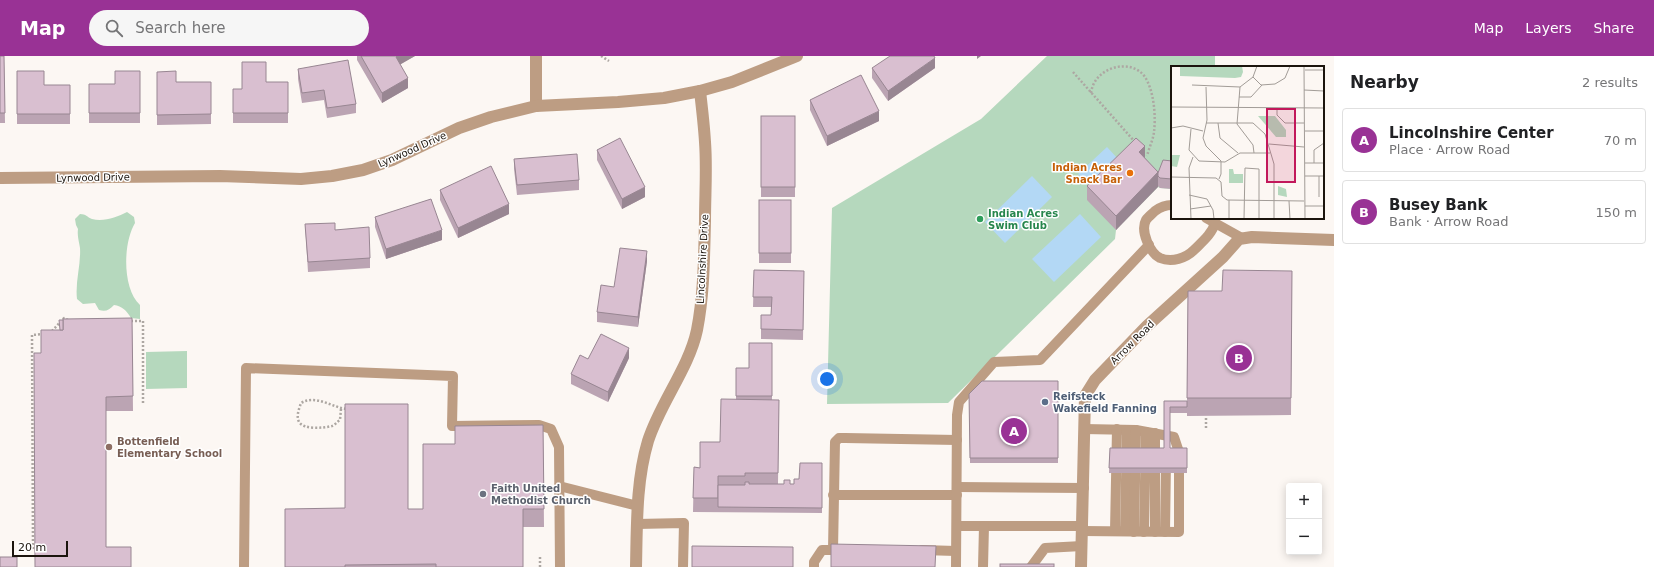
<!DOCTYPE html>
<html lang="en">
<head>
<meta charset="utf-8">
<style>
  :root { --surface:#fff; --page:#f6f6f6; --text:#202124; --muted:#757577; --line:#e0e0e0; --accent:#993295 }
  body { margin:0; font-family:"DejaVu Sans",sans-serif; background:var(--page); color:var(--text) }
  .controls { position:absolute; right:12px; bottom:12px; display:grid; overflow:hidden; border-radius:4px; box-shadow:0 2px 10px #0003 }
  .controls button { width:36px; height:36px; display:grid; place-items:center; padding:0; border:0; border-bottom:1px solid var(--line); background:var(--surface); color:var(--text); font:20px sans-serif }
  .scale { position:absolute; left:12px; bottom:10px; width:56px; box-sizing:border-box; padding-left:4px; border:2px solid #1b140d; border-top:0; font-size:11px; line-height:14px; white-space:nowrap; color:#1b140d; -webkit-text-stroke:3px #fff; paint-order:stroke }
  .you { position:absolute; left:827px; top:323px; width:14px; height:14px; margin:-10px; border:3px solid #fff; border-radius:50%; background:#1a73e8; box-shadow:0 0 0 6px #1a73e833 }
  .badge { display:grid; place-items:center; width:26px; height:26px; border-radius:50%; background:var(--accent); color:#fff; font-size:13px; font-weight:700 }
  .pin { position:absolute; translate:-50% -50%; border:2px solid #fff; box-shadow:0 1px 4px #0006 }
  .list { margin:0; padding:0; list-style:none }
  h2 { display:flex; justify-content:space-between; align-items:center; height:52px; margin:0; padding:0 16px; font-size:17px }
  h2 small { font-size:13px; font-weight:400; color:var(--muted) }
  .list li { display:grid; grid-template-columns:26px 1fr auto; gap:12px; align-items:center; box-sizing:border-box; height:64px; margin:0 8px 8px; padding:0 8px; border:1px solid var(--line); border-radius:4px }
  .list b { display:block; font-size:15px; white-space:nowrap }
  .list p { margin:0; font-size:13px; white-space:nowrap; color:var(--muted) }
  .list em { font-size:13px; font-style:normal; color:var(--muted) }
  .icon { flex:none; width:22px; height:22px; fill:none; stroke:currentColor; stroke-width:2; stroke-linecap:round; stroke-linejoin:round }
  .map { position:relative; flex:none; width:1334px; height:511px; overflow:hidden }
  header { display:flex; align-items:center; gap:24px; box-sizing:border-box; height:56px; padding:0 20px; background:var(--accent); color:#fff }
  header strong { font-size:19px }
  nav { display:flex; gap:22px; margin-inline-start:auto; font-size:14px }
  .search { width:280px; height:36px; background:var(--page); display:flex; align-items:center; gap:10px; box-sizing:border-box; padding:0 14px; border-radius:22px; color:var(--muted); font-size:15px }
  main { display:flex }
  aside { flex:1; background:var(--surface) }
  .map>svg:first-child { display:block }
  .green { fill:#b5d8bd }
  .water { fill:#b3d8f5 }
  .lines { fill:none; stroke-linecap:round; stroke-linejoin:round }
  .path { stroke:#ada7a2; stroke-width:2.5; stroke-dasharray:2 2; stroke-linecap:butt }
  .lane { stroke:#bd9d83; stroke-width:10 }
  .street { stroke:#bd9d83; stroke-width:12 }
  .wall { fill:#bba4b3 }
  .shaded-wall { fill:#988692 }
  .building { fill:#d9bfd0; stroke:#988692 }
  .food-dot { fill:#e8710a; stroke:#fff; stroke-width:1.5 }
  .leisure-dot { fill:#2e9e5b; stroke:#fff; stroke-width:1.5 }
  .service-dot { fill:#5c6f8a; stroke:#fff; stroke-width:1.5 }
  .education-dot { fill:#8d6e63; stroke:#fff; stroke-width:1.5 }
  .worship-dot { fill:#6b7280; stroke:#fff; stroke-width:1.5 }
  .labels { text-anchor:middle; stroke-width:3; stroke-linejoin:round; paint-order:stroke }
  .street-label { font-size:10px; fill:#1b140d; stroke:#fff }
  .food-label { font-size:10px; font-weight:bold; fill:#c56008; stroke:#fff; text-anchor:end }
  .leisure-label { font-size:10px; font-weight:bold; fill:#27864d; stroke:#fff; text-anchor:start }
  .service-label { font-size:10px; font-weight:bold; fill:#4e5e75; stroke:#fff; text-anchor:start }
  .education-label { font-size:10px; font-weight:bold; fill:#785e54; stroke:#fff; text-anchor:start }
  .worship-label { font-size:10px; font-weight:bold; fill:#5b616d; stroke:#fff; text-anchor:start }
  .inset-road { fill:none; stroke:#a29c97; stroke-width:1 }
  .view { fill:#c2185b; fill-opacity:0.15; stroke:#c2185b; stroke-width:2 }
  .inset-edge { fill:none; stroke:#1b140d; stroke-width:2 }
</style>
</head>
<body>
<header>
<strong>Map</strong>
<div class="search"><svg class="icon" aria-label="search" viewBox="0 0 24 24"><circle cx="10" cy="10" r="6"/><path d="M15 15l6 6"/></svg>Search here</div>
<nav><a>Map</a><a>Layers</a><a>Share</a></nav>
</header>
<main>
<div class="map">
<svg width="1334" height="511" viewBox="0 0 1334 511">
  <rect width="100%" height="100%" fill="#fcf7f3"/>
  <g class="green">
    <path d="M1047 0H1215V11H1172V133L1160 132 1158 131 1116 174 1115 183 948 347 827 348 832 152 981 63Z"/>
    <path d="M127 156 134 161 135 167C123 187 122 232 140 249V263L131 262C127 255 122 250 114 249 109 254 106 256 99 254L95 247 83 248 77 243C75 226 81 209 80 192 79 185 77 180 78 173L76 169 75 163 80 158C86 158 87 161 92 163 104 166 117 161 127 156Z"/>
    <path d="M187 295V332L146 333V296Z"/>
  </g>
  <g class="water">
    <path d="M1107 91 1119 104 1091 131 1078 118Z"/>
    <path d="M1032 120 1052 141 1005 187 985 166Z"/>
    <path d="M1080 158 1101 181 1054 226 1032 203Z"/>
  </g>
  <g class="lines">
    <g class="path">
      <path d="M601 0 609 5"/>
      <path d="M1073 16 1135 86"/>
      <path d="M1091 37C1094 11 1131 1 1145 21 1154 35 1156 60 1154 76 1153 84 1149 92 1147 100"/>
      <path d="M131 265H143V349"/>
      <path d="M52 275 64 262 68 264"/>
      <path d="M341 353 340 364C337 366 335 369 332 370 324 372 304 374 299 366 296 360 299 353 301 347 316 338 333 352 347 353"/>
      <path d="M1206 372V360"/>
      <path d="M33 493 32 279 44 278"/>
      <path d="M540 501V511"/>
    </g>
    <g class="lane">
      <path d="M1172 149C1166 149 1159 152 1155 155 1152 158 1148 161 1146 164 1140 175 1150 197 1160 202 1172 207 1186 202 1194 194 1202 186 1212 178 1215 167"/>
      <path d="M1206 162 1242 182"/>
      <path d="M559 430 638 450"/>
      <path d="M957 431 1084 432"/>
      <path d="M833 439H957"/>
      <path d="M637 468 684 467 683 511"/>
      <path d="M957 470H1083"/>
      <path d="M1083 475 1179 476V396L1174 381 1136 374 1084 373"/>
      <path d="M1115 475 1117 373"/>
      <path d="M1125 475 1127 374"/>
      <path d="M1134 476 1136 374"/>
      <path d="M1144 476 1146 376"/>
      <path d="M1155 476V377"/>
      <path d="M1165 476 1166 404"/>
      <path d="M833 494 835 386 839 382H845L957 384"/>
      <path d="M922 494 956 495"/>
      <path d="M244 511 246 312 453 320 452 370 539 369 551 373 559 391 560 511"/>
      <path d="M814 511V506L822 494H838"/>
      <path d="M956 511 957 359 959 346 994 306 1040 304 1149 189"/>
      <path d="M983 511 984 470"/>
      <path d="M1031 511 1045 492 1082 490"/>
    </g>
    <g class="street">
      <path d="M536 50V0"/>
      <path d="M0 122 220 120 301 123 332 120 363 114 392 104 459 72 491 61 536 50 618 46 664 42 700 35 732 26 797 0"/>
      <path d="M636 511C637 469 636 425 648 385 660 347 689 312 697 274 704 238 704 202 705 165 705 139 707 112 705 86 704 69 702 52 700 35"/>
      <path d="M1081 511 1085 340 1095 324 1147 270 1223 201 1239 183 1252 181 1334 184"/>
    </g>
  </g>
  <g class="wall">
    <path d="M0 0H4L5 67H0Z"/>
    <path d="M357 0H415L400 8 408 32 382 47 357 4Z"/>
    <path d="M872 12H935L888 45 872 22Z"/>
    <path d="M298 13 356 48V57L327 62 324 44 302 47 298 23Z"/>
    <path d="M17 15 44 29H70V68H17Z"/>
    <path d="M140 15V67H89V28H115Z"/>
    <path d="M157 16 176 26H211V68L157 69Z"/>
    <path d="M266 26H288V67H233V33H242Z"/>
    <path d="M810 44 879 65 827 90 810 54Z"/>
    <rect x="761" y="60" width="34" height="81"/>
    <path d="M597 94 645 141 622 153 597 104Z"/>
    <path d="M1145 102 1158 116 1172 105V133L1160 132 1158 130 1116 174 1087 144V130Z"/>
    <path d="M514 103 579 124V134L517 139 514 113Z"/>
    <path d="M440 134 509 158 458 182 440 144Z"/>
    <rect x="759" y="144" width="32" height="63"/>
    <path d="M375 161 442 184 386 203 375 171Z"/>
    <path d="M305 168 370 202V212L308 216Z"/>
    <path d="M647 205 638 271 597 266V256L614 231Z"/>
    <path d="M754 214 804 215 803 284 761 283V259H771V251H753Z"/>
    <path d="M1292 215 1291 359 1187 360V357H1170V392H1187V417H1109L1110 392H1164V345H1187L1188 235H1222Z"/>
    <path d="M132 262 133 355H106L35 511 41 297Z"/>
    <path d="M772 287V344H779L778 428H794L799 423 822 407V457L693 456 694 411 700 412 720 386 736 344V312H749Z"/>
    <path d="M629 302 608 346 571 328V318Z"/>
    <path d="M1058 325V407H970L969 338Z"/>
    <path d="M543 369 544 471H523V511H285L408 453H423L455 388Z"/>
  </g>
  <g class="shaded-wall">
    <path d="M397 0H415L396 11V1Z"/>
    <path d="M977 0H981L977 3Z"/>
    <path d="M935 2V12L888 45V35Z"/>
    <path d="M408 22V32L382 47V37Z"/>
    <path d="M879 55V65L827 90V80Z"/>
    <path d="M1145 90V105L1139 96Z"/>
    <path d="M1158 116V131L1116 174V160Z"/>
    <path d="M645 131V141L622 153V143Z"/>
    <path d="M509 148V158L458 182V172Z"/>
    <path d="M442 174V184L386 203V193Z"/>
    <path d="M647 195V205L638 271V261Z"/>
    <path d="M629 292V302L608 346V336Z"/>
  </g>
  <g class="building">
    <path d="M0 0H4L5 57H0Z"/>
    <path d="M361 0H397L396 1 408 22 382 37Z"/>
    <path d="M890 0H934L935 2 888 35 872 12Z"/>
    <path d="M348 4 356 48 327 52 324 34 302 37 298 13Z"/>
    <path d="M242 6H266V26H288V57H233V33H242Z"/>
    <path d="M17 15H44V29H70V58H17Z"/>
    <path d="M115 15H140V57H89V28H115Z"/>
    <path d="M176 15V26H211V58L157 59V16Z"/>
    <path d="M861 19 879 55 827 80 810 44Z"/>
    <rect x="761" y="60" width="34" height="71"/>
    <path d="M620 82 645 131 622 143 597 94Z"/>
    <path d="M1136 82 1145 90 1139 96 1158 116 1116 160 1087 130Z"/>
    <path d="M577 98 579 124 517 129 514 103Z"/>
    <path d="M1163 104 1172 105V123L1160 122 1158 120V117Z"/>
    <path d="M491 110 509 148 458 172 440 134Z"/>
    <path d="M431 143 442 174 386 193 375 161Z"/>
    <rect x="759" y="144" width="32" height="53"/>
    <path d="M335 167V174L369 171 370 202 308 206 305 168Z"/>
    <path d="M620 192 647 195 638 261 597 256 601 229 614 231Z"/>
    <path d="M754 214 804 215 803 274 761 273V259H771L772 241H753Z"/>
    <path d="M1223 214 1292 215 1291 342H1187L1188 235H1222Z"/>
    <path d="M132 262 133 340 106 341V491H131V511H35L34 297H41V274H63V263Z"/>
    <path d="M59 264H63V274H60Z"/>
    <path d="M601 278 629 292 608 336 571 318 580 299 588 303Z"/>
    <path d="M749 287H772V340H736V312H749Z"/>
    <path d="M982 325H1058V402H970L969 338Z"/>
    <path d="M721 343 779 344 778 417H745V420H718V442H693L694 411 700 412V386H720Z"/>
    <path d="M1164 345H1187V351H1170V392H1187V412H1109L1110 392H1164Z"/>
    <path d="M345 348H408V453H423V388H455V370L543 369 544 453H523V511H436V508L345 509V511H285V453L345 452Z"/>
    <path d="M800 407H822V452L718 451V429H745V426H749V428H784V424H790V428H794V423H799Z"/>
    <path d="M831 488 936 490 935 511H831Z"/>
    <path d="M692 490 793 491V511H692Z"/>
    <rect x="0" y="501" width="17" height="10"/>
    <rect x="1000" y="508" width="54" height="3"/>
  </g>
  <circle class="food-dot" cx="1130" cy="117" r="4"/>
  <circle class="leisure-dot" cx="980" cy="163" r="4"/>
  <circle class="service-dot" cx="1045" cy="346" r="4"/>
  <circle class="education-dot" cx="109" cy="391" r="4"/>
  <circle class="worship-dot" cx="483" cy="438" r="4"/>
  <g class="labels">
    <g class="street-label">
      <text transform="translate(412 93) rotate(-24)" y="4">Lynwood Drive</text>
      <text transform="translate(93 121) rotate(-1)" y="4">Lynwood Drive</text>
      <text transform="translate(702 203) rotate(-87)" y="4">Lincolnshire Drive</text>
      <text transform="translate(1132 286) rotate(-45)" y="4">Arrow Road</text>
    </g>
    <g class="food-label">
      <text x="1122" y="115">Indian Acres<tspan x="1122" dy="12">Snack Bar</tspan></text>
    </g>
    <g class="leisure-label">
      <text x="988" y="161">Indian Acres<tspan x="988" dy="12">Swim Club</tspan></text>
    </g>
    <g class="service-label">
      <text x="1053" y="344">Reifsteck<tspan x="1053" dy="12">Wakefield Fanning</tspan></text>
    </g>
    <g class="education-label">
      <text x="117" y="389">Bottenfield<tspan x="117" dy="12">Elementary School</tspan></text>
    </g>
    <g class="worship-label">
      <text x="491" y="436">Faith United<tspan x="491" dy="12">Methodist Church</tspan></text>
    </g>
  </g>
  <g transform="translate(1171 10)">
    <rect width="153" height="153" fill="#fcf7f3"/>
    <path d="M9 0H71L72 6 70 11 64 12 9 10ZM87 50H104L115 64V71H105ZM0 89H9L6 101 0 100ZM58 103H62L63 108H72V117H58ZM107 120 115 123 116 131 107 129Z" fill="#b5d8bd"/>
    <path class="inset-road" d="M133 0 134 153M134 4H153M82 11 90 19 104 18 114 12 119 0M21 19 69 21M35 21 36 54 32 72 35 80 50 95V108L48 113M133 24 153 25M68 31H80L91 19M0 41 153 42M106 42V49L114 57H133M35 57H82L94 68 103 98V153M47 57 49 72 67 87M0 62 12 60 32 65M20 63 18 84 28 95 54 96 69 87H99M134 65H153M98 78 133 81M83 87 82 79 66 58 69 21 82 11 86 0M134 97H153M143 97V84L153 77M134 110H153M148 110V131M0 111 45 112 50 116 51 130 56 134 133 135M18 129 36 133 42 144 43 153M58 134V153M118 135 119 153M134 140H153M19 143 40 140M20 153 18 102 22 91M73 153 74 102 88 103V153"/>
    <path class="view" d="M96 43H124V116H96Z"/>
    <rect width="153" height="153" class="inset-edge"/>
  </g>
</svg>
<div class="controls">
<button>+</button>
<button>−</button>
</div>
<div class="scale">20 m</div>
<div class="you"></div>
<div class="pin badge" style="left:1014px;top:375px">A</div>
<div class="pin badge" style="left:1239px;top:302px">B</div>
</div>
<aside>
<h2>Nearby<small>2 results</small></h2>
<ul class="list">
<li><span class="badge">A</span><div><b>Lincolnshire Center</b><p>Place · Arrow Road</p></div><em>70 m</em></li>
<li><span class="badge">B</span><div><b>Busey Bank</b><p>Bank · Arrow Road</p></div><em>150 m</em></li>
</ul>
</aside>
</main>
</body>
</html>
